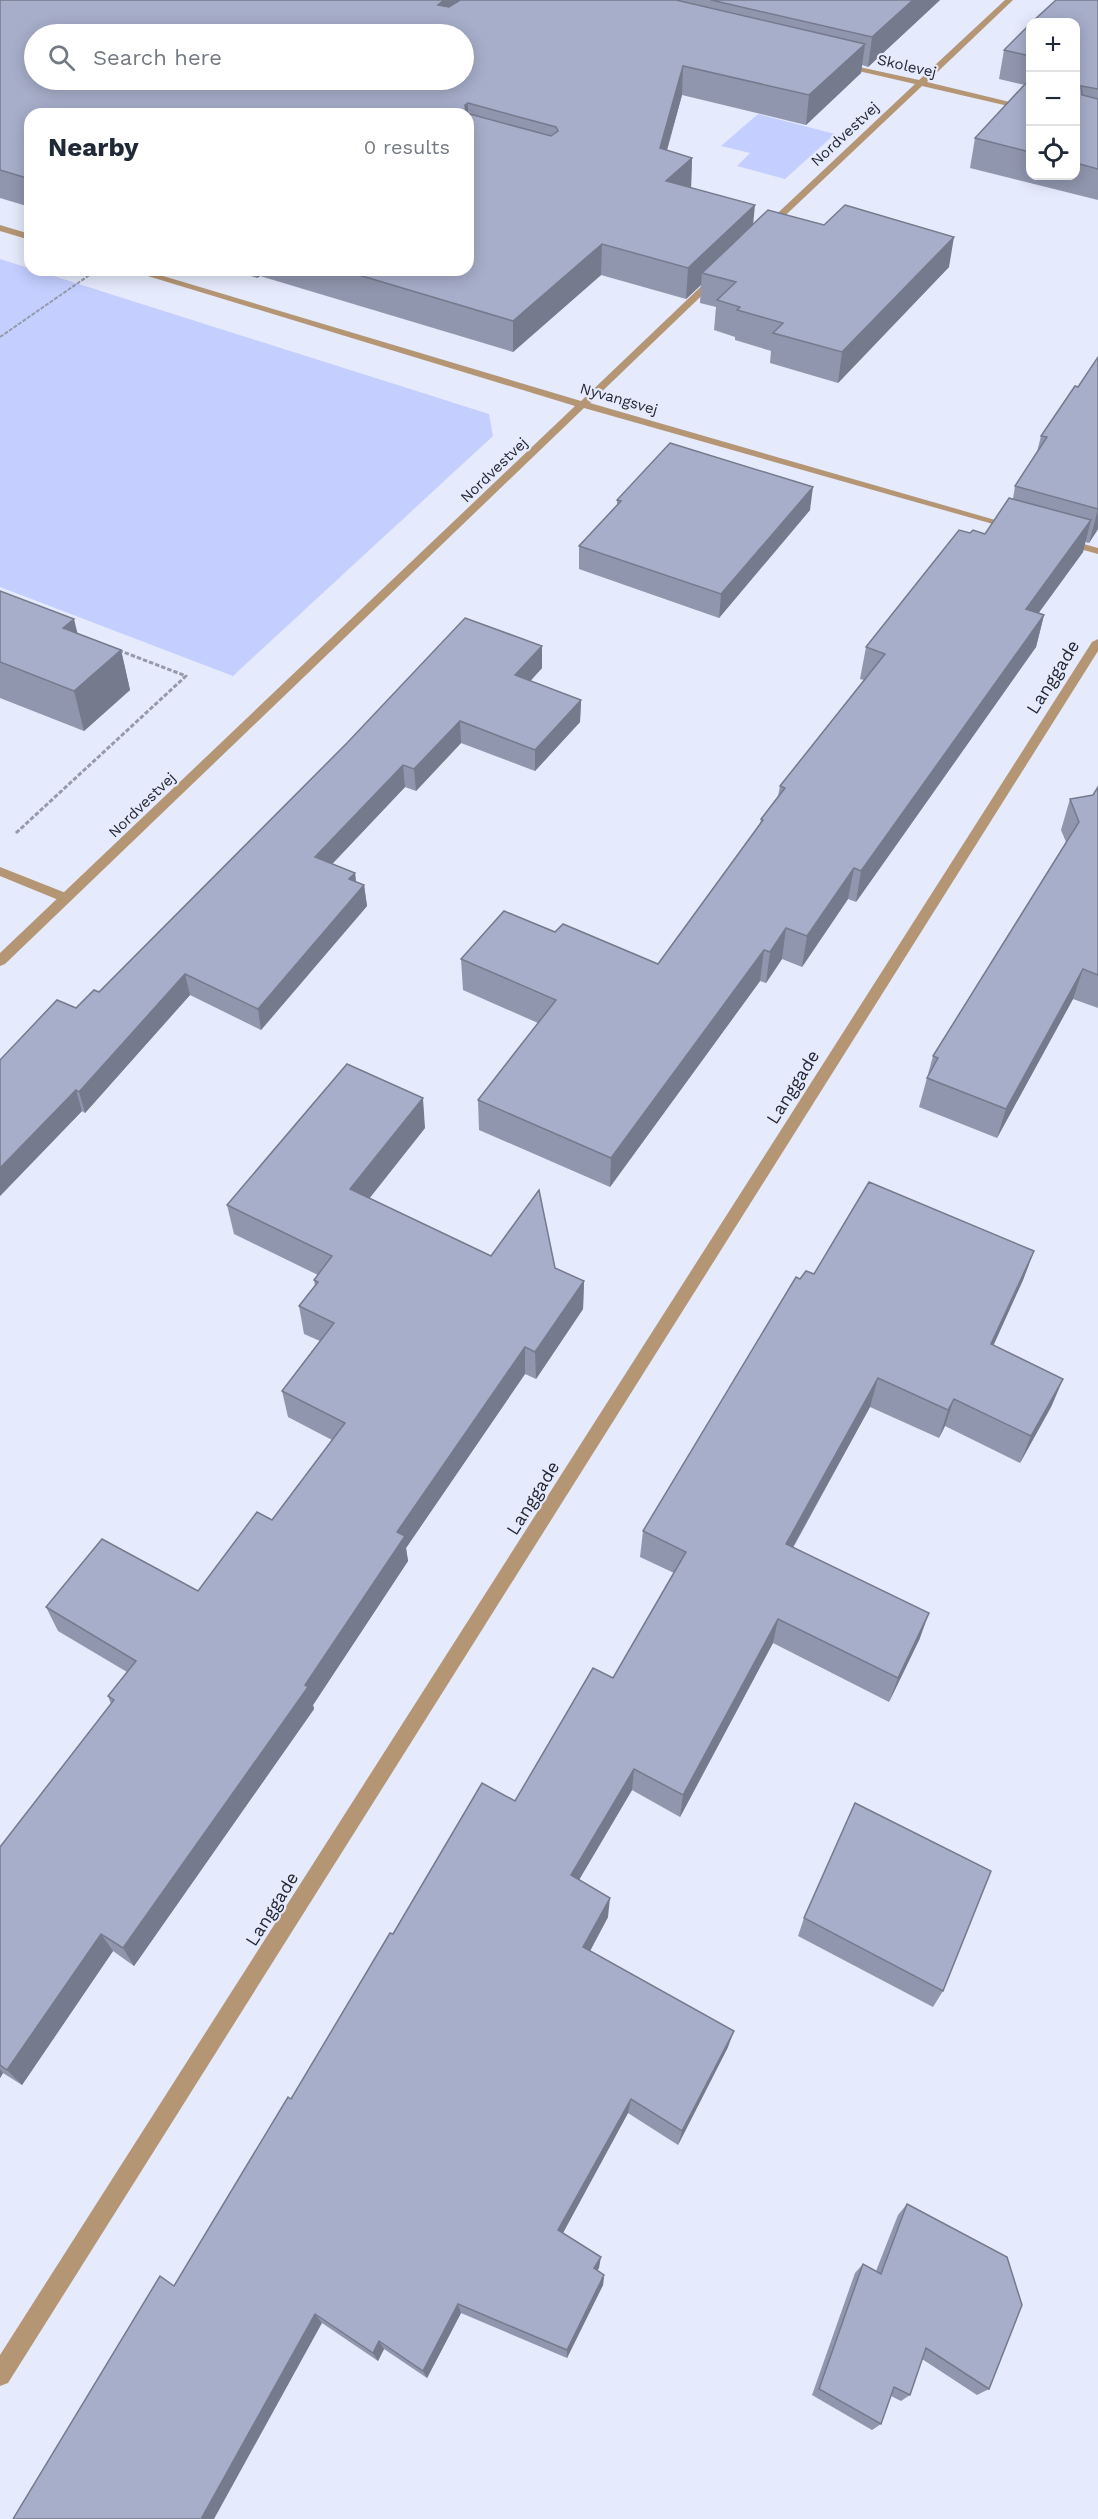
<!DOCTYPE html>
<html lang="en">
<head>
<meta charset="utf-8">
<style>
  :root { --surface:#fff; --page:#f6f6f7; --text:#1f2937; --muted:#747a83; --line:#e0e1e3 }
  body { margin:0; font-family:"Work Sans",sans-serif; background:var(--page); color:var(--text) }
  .controls { position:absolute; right:18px; top:18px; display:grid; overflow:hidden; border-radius:12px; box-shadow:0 3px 15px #0003 }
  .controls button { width:54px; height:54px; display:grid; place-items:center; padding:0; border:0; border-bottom:2px solid var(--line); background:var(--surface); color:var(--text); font:30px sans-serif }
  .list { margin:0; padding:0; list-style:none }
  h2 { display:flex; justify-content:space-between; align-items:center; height:78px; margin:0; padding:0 24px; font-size:26px }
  h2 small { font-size:20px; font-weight:400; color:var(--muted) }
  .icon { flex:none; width:33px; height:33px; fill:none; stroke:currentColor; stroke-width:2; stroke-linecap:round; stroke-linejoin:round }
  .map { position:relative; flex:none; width:1098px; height:2519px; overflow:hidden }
  .search { position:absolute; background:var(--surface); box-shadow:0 3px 15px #0003; left:24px; top:24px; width:450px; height:66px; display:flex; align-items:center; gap:15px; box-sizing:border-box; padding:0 21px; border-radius:33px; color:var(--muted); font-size:22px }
  .panel { position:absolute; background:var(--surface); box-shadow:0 3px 15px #0003; left:24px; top:108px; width:450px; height:168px; border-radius:18px }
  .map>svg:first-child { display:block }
  .green { fill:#c4cfff }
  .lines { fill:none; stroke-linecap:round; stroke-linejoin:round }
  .path-far1 { stroke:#969aaa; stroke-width:2; stroke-dasharray:4 1.5; stroke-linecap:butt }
  .path { stroke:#969aaa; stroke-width:3; stroke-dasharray:4.5 2; stroke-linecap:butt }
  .lane { fill:#b49675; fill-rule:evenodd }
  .street { fill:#b49675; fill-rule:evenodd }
  .wall { fill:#9096ae; fill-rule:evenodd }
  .shaded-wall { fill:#757a8d }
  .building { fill:#a7aeca; stroke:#757a8d; stroke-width:1.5; fill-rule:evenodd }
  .labels { text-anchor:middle; stroke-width:4.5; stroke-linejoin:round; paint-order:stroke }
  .far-street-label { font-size:15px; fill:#252833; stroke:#e5eafc }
  .street-label { font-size:18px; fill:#252833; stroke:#e5eafc }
</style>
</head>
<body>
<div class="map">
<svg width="1098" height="2519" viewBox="0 0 1098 2519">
  <rect width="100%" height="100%" fill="#e5eafc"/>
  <g class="green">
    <path d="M758 114 835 134 785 179 737 166 750 153 721 146Z"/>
    <path d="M0 259 489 414 493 436 233 676 0 587Z"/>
  </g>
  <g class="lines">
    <path class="path-far1" d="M0 337 91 274"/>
    <path class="path" d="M16 833 186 676 118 650"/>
    <path class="lane" d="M0 867 71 895 72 898 66 902 61 901 0 876Z"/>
    <g class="street">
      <path d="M1005 0H1013L927 82 1030 107V111L922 86 771 229H765V225L915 84 841 67V63L919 80Z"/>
      <path d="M0 225 30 234V240L0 231Z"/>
      <path d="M128 270H143L581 401 713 275H719V279L590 403 1016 526 1007 528 584 408 5 964 0 966V953L575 406Z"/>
      <path d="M1066 539 1098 548V554L1062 544 1061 542Z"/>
      <path d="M1098 639V651L8 2383 0 2386V2355L1092 642Z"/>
    </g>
  </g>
  <g class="wall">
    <path d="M0 0H940L868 67 862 65 861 73 806 125 682 95 667 150 692 158 691 188 753 224 949 267 838 383 770 363 771 351 735 340V337L714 330 716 307 700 303 701 285 686 299 601 275 513 352 260 276 257 278 232 270H468L30 114V207L0 198ZM464 34V80H34Z"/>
    <path d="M1098 0V200L970 168 975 138 1025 85 999 79 1004 50 1030 24V176H1076V22Z"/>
    <path d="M1098 357V529L1089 543 1085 542 1083 552 1038 614 1044 615 1036 647 856 902 848 899 802 967 782 959 766 983 760 981 610 1187 479 1130 478 1100 538 1023 463 990 461 959 555 932 658 964 760 824 761 819 778 796 780 786 864 680 860 679 866 647 970 533 985 534 1013 499 1015 486 1037 452 1041 436 1078 387Z"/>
    <path d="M617 500 810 510 719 618 579 569V546L617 505Z"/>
    <path d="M0 591 77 633 121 650 130 690 84 731 0 698Z"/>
    <path d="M542 646V668L530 681 581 700 580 722 535 771 461 743 416 791 405 787 332 864 355 873 356 882 364 885 367 906 261 1030 190 995 85 1113 82 1111 0 1196 76 1008 99 992Z"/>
    <path d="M1098 787V1008L1073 999 997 1138 919 1107 933 1056 1066 842 1061 830 1070 799 1093 795Z"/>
    <path d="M425 1128 369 1198 491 1256 555 1268 584 1281 583 1309 536 1379 525 1374 406 1548 408 1561 313 1705 314 1709 134 1966 113 1951 22 2085 3 2073 0 2078V1847L111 1704 108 1696 127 1672 58 1631 46 1607 198 1591 272 1520 332 1440 288 1417 282 1391 320 1341 304 1334 299 1306 315 1286 314 1280 318 1275 234 1234 227 1205Z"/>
    <path d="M1034 1251 1023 1280 993 1345 1063 1379 1051 1407 1020 1463 945 1426 939 1438 870 1407 793 1548 920 1638 889 1702 773 1643 680 1817 632 1790 579 1880 608 1917 590 1951 728 2047 678 2145 628 2113 563 2233 599 2268 597 2270 604 2275 603 2285 567 2358 461 2313 427 2378 384 2349 378 2361 322 2323 174 2286 291 2099 393 1934 515 1801 613 1678 674 1573 640 1557 643 1531 800 1279 814 1274Z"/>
    <path d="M804 1918 943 1991 933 2007 798 1936Z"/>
    <path d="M907 2204 989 2389 977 2395 922 2359 910 2395 901 2401 891 2396 881 2424 872 2430 812 2395 855 2273 863 2264 876 2271 898 2215Z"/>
  </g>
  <g class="shaded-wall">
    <path d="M444 0H487L439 34 438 5Z"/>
    <path d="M913 0H940L868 67 872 37Z"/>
    <path d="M865 44 861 73 806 125 809 95Z"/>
    <path d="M683 66 682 95 659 179 660 148Z"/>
    <path d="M323 80H352L353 91 319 86V82Z"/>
    <path d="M468 103V114H465V105Z"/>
    <path d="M692 158 691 188 666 181Z"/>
    <path d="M755 205 752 236 702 273 701 285 686 299 688 268Z"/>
    <path d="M954 237 949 267 838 383 842 352Z"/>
    <path d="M602 244 601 275 513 352V321Z"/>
    <path d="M256 270H259L260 276 257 278Z"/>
    <path d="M813 487 810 510 719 618 721 594Z"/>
    <path d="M1098 509V529L1089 543Z"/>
    <path d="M1091 520 1083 552 1018 641 1026 609Z"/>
    <path d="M1044 615 1036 647 856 902 861 871Z"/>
    <path d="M74 619 84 660 63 628Z"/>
    <path d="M542 646V668L516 697 515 675Z"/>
    <path d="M121 650 130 690 84 731 74 691Z"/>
    <path d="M581 700 580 722 535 771V750Z"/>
    <path d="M460 721 461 743 416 791 414 769Z"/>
    <path d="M403 765 405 787 318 879 315 857Z"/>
    <path d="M854 868 848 899 802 967 807 936Z"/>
    <path d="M355 873 357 893 364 885 367 906 261 1030 258 1009 349 879Z"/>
    <path d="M786 928 782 959 766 983 770 952Z"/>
    <path d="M764 950 760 981 610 1187 611 1158Z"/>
    <path d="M1083 969 1073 999 997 1138 1006 1109Z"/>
    <path d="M185 974 190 995 85 1113 79 1092Z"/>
    <path d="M76 1090 82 1111 0 1196V1168Z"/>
    <path d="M423 1098 425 1128 354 1218 350 1189Z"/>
    <path d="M1034 1251 1023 1280 981 1373 991 1344Z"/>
    <path d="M584 1281 583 1309 536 1379 535 1352Z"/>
    <path d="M525 1347V1374L406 1548 408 1561 313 1705 314 1709 134 1966 123 1948 305 1685 397 1532Z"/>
    <path d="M878 1378 870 1407 780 1570 786 1544Z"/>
    <path d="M1063 1379 1051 1407 1020 1463 1031 1436Z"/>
    <path d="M954 1399 945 1426 939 1438 948 1410Z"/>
    <path d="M929 1613 920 1638 889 1702 898 1678Z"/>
    <path d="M778 1619 773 1643 680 1817 683 1795Z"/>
    <path d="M634 1769 632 1790 570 1895 571 1875Z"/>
    <path d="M610 1898 608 1917 582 1966 583 1947Z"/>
    <path d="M101 1934 113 1951 22 2085 7 2070Z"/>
    <path d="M734 2031 728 2047 678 2145 682 2131Z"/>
    <path d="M0 2069 3 2073 0 2078Z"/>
    <path d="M631 2099 628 2113 558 2242V2230Z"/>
    <path d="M601 2257 599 2268 592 2278 594 2268Z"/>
    <path d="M604 2275 603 2285 567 2358V2350Z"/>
    <path d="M458 2304 461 2313 427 2378 423 2371Z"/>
    <path d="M315 2314 322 2323 214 2519H201Z"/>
    <path d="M379 2341 384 2349 378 2361 373 2353Z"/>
  </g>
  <g class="building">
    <path d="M0 0H444L438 5 449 7 460 0H676L865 44 809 95 683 66 660 148 692 158 666 181 755 205 688 268 602 244 513 321 342 270H468V114H30V179L0 170ZM34 34H464V80H373L381 82V86H366L341 80 330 86H319V82L323 80H34ZM468 103 556 127 558 131 551 136 466 113 465 105Z"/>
    <path d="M711 0H913L872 37Z"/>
    <path d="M1056 0H1098V89L1081 86 1082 95 1098 99V169L1076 163V22H1032Z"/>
    <path d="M1030 24V56L1004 50Z"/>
    <path d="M1027 82 1030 83V152L975 138Z"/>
    <path d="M845 205 954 237 842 352 773 333 783 323 737 310 740 307 717 300 736 282 702 273 768 210 824 225Z"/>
    <path d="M1098 357V509L1015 486 1047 437 1041 436 1075 386 1078 387Z"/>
    <path d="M670 443 813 487 721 594 579 546 621 501 617 500Z"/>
    <path d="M1009 498 1091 520 1026 609 1044 615 861 871 854 868 807 936 786 928 770 952 764 950 611 1158 478 1100 556 1000 461 959 504 911 555 932 563 924 658 964 763 820 761 819 785 788 780 786 885 654 866 647 959 530 970 533 973 530 985 534Z"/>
    <path d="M0 591 74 619 63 628 121 650 74 691 0 662Z"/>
    <path d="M465 618 542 646 515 675 581 700 535 750 460 721 414 769 403 765 315 857 355 873 349 879 364 885 258 1009 185 974 79 1092 76 1090 0 1168V1060L57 1000 76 1008 94 990 99 992 347 743Z"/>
    <path d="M1098 787V975L1083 969 1006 1109 927 1078 938 1058 933 1056 1079 822 1070 799 1093 795Z"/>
    <path d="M347 1064 423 1098 350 1189 491 1256 539 1190 555 1268 584 1281 535 1352 525 1347 397 1532 405 1536 305 1685 308 1687 123 1948 101 1934 7 2070 0 2065V1847L114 1700 108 1696 136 1661 46 1607 102 1539 198 1591 257 1512 272 1520 345 1423 282 1391 334 1323 299 1306 318 1282 314 1280 332 1256 227 1205Z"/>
    <path d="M869 1182 1034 1251 991 1344 1063 1379 1031 1436 954 1399 948 1410 878 1378 786 1544 929 1613 898 1678 778 1619 683 1795 634 1769 571 1875 610 1898 583 1947 734 2031 682 2131 631 2099 558 2230 601 2257 594 2268 604 2275 567 2350 458 2304 423 2371 379 2341 373 2353 315 2314 201 2519H13L160 2276 174 2286 288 2097 291 2099 390 1933 393 1934 482 1783 515 1801 593 1668 613 1678 686 1552 643 1531 796 1277 800 1279 806 1271 814 1274Z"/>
    <path d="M855 1803 991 1871 943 1991 804 1918Z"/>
    <path d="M907 2204 1007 2257 1022 2305 989 2389 926 2348 910 2395 894 2387 881 2424 819 2389 863 2264 881 2274Z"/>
  </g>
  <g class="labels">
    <g class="far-street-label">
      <text transform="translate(907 66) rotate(13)" y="5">Skolevej</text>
      <text transform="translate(845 134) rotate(-43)" y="5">Nordvestvej</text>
      <text transform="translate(619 399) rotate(16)" y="5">Nyvangsvej</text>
      <text transform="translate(494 470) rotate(-44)" y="5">Nordvestvej</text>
      <text transform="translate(142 805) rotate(-44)" y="5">Nordvestvej</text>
    </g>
    <g class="street-label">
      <text transform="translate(1053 677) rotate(-58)" y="6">Langgade</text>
      <text transform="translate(793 1087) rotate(-58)" y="6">Langgade</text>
      <text transform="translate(533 1498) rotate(-58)" y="6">Langgade</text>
      <text transform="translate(272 1909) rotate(-58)" y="6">Langgade</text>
    </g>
  </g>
</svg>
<div class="controls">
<button>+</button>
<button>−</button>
<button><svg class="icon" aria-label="locate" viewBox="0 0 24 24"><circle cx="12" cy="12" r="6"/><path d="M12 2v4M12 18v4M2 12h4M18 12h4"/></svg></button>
</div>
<div class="search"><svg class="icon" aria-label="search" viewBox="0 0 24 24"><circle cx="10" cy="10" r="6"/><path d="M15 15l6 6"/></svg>Search here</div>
<section class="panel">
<h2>Nearby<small>0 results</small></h2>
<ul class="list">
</ul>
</section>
</div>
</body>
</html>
